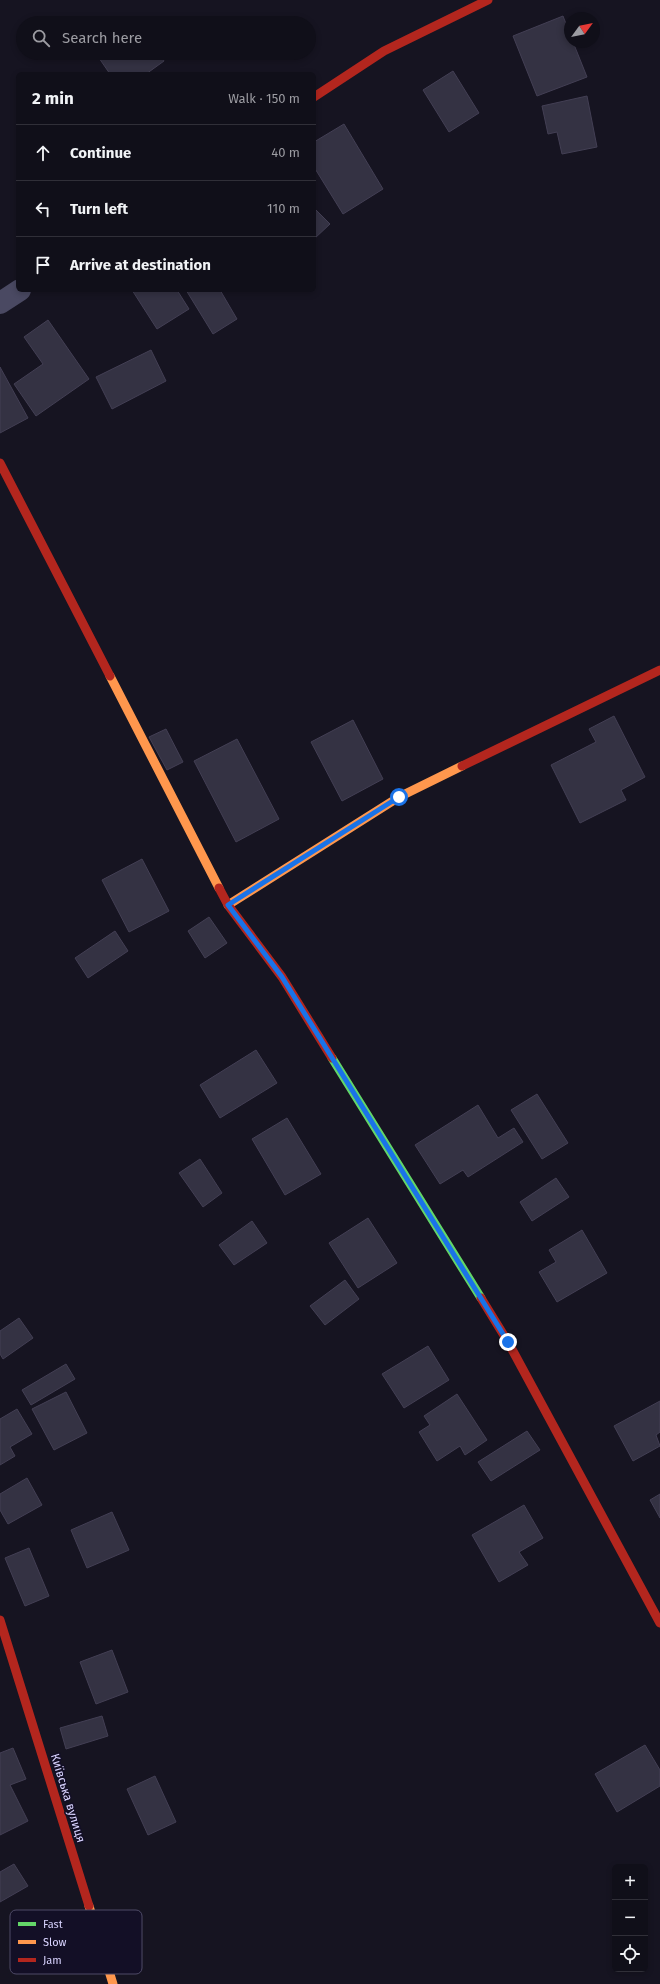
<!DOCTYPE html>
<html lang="en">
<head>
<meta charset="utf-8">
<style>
  :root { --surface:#100f19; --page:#191822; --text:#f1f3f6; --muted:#9c9ca2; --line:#302f38 }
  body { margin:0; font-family:"Fira Sans",sans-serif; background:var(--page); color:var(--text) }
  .controls { position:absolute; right:12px; bottom:12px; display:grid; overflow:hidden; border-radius:6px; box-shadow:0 2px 6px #0003 }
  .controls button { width:36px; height:36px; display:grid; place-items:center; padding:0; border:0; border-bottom:1px solid var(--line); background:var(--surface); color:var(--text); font:20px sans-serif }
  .compass { position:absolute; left:564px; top:12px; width:36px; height:36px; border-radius:50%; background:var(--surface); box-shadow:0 2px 6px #0003; rotate:57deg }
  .stop { position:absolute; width:12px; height:12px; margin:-9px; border:3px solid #1a73e8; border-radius:50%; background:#fff }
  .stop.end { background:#1a73e8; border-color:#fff; box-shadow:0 1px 4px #0008 }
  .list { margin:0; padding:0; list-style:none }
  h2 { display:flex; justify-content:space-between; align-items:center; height:52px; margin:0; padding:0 16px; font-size:17px }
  h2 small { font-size:13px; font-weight:400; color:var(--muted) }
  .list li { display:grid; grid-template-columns:26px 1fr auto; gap:12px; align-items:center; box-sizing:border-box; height:56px; padding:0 16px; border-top:1px solid var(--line) }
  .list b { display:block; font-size:15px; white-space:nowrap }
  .list em { font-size:13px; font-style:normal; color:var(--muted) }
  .icon { flex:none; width:22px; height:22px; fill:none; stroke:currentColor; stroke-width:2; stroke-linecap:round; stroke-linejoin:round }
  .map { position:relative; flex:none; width:660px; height:1984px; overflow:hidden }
  .search { position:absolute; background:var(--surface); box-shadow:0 2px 6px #0003; left:16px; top:16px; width:300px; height:44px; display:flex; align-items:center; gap:10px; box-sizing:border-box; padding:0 14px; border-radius:22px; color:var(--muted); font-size:15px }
  .panel { position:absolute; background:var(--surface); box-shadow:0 2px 6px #0003; left:16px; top:72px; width:300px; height:220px; border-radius:6px }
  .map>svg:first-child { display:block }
  .building { fill:#343243; stroke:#433f54 }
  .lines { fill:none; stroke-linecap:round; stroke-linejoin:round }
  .street { stroke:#4a4962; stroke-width:22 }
  .fast { stroke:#63d668; stroke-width:9 }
  .slow { stroke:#ff974d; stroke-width:9 }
  .jam { stroke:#b3261e; stroke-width:9 }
  .route { stroke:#1a73e8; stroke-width:5 }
  .labels { text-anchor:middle; stroke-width:3; stroke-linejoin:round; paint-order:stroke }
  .street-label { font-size:12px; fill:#d9d4ff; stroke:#130f26 }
  .key { fill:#130f26; stroke:#4e4a67; stroke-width:1 }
  .key-label { font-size:11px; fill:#d9d4ff }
</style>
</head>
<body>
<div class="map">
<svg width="660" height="1984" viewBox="0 0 660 1984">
  <rect width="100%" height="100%" fill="#161421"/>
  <g class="building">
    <path d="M563 16 570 34V42H573L587 77 537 96 513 36Z"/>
    <path d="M107 53H159L164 61 146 74H110L99 58Z"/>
    <path d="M453 71 479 113 449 132 423 90Z"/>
    <path d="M587 96 597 147 562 154 557 132 548 134 542 106Z"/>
    <path d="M344 124 383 189 343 214 314 167V142Z"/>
    <path d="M314 208 330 224 314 239Z"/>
    <path d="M132 290H177L189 309 157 329Z"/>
    <path d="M186 290H220L237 319 213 334Z"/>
    <path d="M48 320 89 379 36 416 14 384 43 364 24 337Z"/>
    <path d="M151 350 166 381 112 409 96 377Z"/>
    <path d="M0 367 28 418 0 433Z"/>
    <path d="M614 716 645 777 621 790 626 800 580 823 551 765 596 742 589 729Z"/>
    <path d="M353 720 383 779 342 801 311 742Z"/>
    <path d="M166 729 183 762 167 770 149 737Z"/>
    <path d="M237 739 279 819 236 842 194 761Z"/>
    <path d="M142 859 169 911 129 932 102 880Z"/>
    <path d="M209 917 227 943 205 958 188 931Z"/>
    <path d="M115 931 128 951 88 978 75 958Z"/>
    <path d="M256 1050 277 1083 220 1118 200 1085Z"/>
    <path d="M537 1094 568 1143 542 1159 511 1110Z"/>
    <path d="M478 1105 498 1138 514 1128 523 1142 468 1177 463 1170 440 1184 415 1145Z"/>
    <path d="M287 1118 321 1174 285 1195 252 1139Z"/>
    <path d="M200 1159 222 1193 203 1207 179 1173Z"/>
    <path d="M556 1178 569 1197 532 1221 520 1202Z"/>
    <path d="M368 1218 397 1263 358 1288 329 1243Z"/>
    <path d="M252 1221 267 1243 234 1265 219 1245Z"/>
    <path d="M582 1230 607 1273 557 1302 539 1272 556 1262 549 1250Z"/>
    <path d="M345 1280 359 1299 325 1325 310 1306Z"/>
    <path d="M19 1318 33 1338 3 1359 0 1354V1331Z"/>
    <path d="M428 1346 449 1380 404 1408 382 1374Z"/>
    <path d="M66 1364 75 1379 31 1405 22 1390Z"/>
    <path d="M66 1392 87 1433 54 1450 32 1409Z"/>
    <path d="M457 1394 487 1440 465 1455 460 1446 437 1461 419 1432 430 1425 424 1416Z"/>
    <path d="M660 1401V1432L656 1435 660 1446 633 1461 614 1426Z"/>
    <path d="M17 1409 32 1434 10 1447 15 1456 0 1465V1419Z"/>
    <path d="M527 1431 540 1450 491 1481 478 1462Z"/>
    <path d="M27 1478 42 1505 8 1524 0 1510V1494Z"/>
    <path d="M660 1494V1518L650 1500Z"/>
    <path d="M524 1505 543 1538 519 1552 528 1565 499 1582 472 1535Z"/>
    <path d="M112 1512 129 1550 87 1568 71 1530Z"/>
    <path d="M29 1548 49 1596 25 1606 5 1558Z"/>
    <path d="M112 1650 128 1692 96 1704 80 1662Z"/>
    <path d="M102 1716 108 1736 66 1749 60 1728Z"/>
    <path d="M645 1745 660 1770V1786L617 1812 595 1774Z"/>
    <path d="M13 1748 26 1779 10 1785 28 1821 0 1835V1753Z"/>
    <path d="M155 1776 176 1822 148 1835 127 1789Z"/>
    <path d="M14 1864 28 1886 0 1902V1872Z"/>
  </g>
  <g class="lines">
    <path class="street" d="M0 303 20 290"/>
    <path class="fast" d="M332 1058 481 1298"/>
    <g class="slow">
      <path d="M110 676 219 888"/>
      <path d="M228 905 399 797 462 766"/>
      <path d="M89 1906 113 1984"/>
    </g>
    <g class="jam">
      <path d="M314 97 384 51 488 0"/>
      <path d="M0 463 110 676"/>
      <path d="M462 766 660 670"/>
      <path d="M219 888 228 905 282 977 332 1058"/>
      <path d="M481 1298 508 1342 660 1623"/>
      <path d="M0 1620 89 1906"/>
    </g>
  </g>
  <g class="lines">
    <path class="route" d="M399 797 228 905 282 977 508 1342"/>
  </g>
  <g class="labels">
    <g class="street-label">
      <text transform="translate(68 1798) rotate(73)" y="4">Київська вулиця</text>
    </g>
  </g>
  <rect x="10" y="1910" width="132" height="64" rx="6" class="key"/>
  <rect x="18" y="1922" width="18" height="4" fill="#63d668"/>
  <rect x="18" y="1940" width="18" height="4" fill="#ff974d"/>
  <rect x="18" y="1958" width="18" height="4" fill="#b3261e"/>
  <g class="key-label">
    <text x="43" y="1928">Fast</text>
    <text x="43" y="1946">Slow</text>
    <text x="43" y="1964">Jam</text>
  </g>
</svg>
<div class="controls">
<button>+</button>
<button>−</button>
<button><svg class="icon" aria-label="locate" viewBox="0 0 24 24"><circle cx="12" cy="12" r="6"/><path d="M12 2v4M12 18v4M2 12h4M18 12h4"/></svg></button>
</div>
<svg class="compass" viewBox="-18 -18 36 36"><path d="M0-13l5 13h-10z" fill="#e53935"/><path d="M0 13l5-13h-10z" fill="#9c9ca2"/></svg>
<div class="stop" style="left:399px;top:797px"></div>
<div class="stop end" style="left:508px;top:1342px"></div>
<div class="search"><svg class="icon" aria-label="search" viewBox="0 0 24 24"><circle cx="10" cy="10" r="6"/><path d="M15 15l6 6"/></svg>Search here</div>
<section class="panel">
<h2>2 min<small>Walk · 150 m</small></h2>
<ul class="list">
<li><svg class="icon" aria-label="ahead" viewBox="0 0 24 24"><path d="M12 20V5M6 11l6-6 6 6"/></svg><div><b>Continue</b></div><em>40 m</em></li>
<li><svg class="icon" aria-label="left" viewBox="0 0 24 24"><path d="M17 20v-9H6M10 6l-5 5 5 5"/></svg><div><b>Turn left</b></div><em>110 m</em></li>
<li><svg class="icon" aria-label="arrive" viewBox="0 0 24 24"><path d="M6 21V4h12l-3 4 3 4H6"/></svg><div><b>Arrive at destination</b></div></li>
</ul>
</section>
</div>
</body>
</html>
